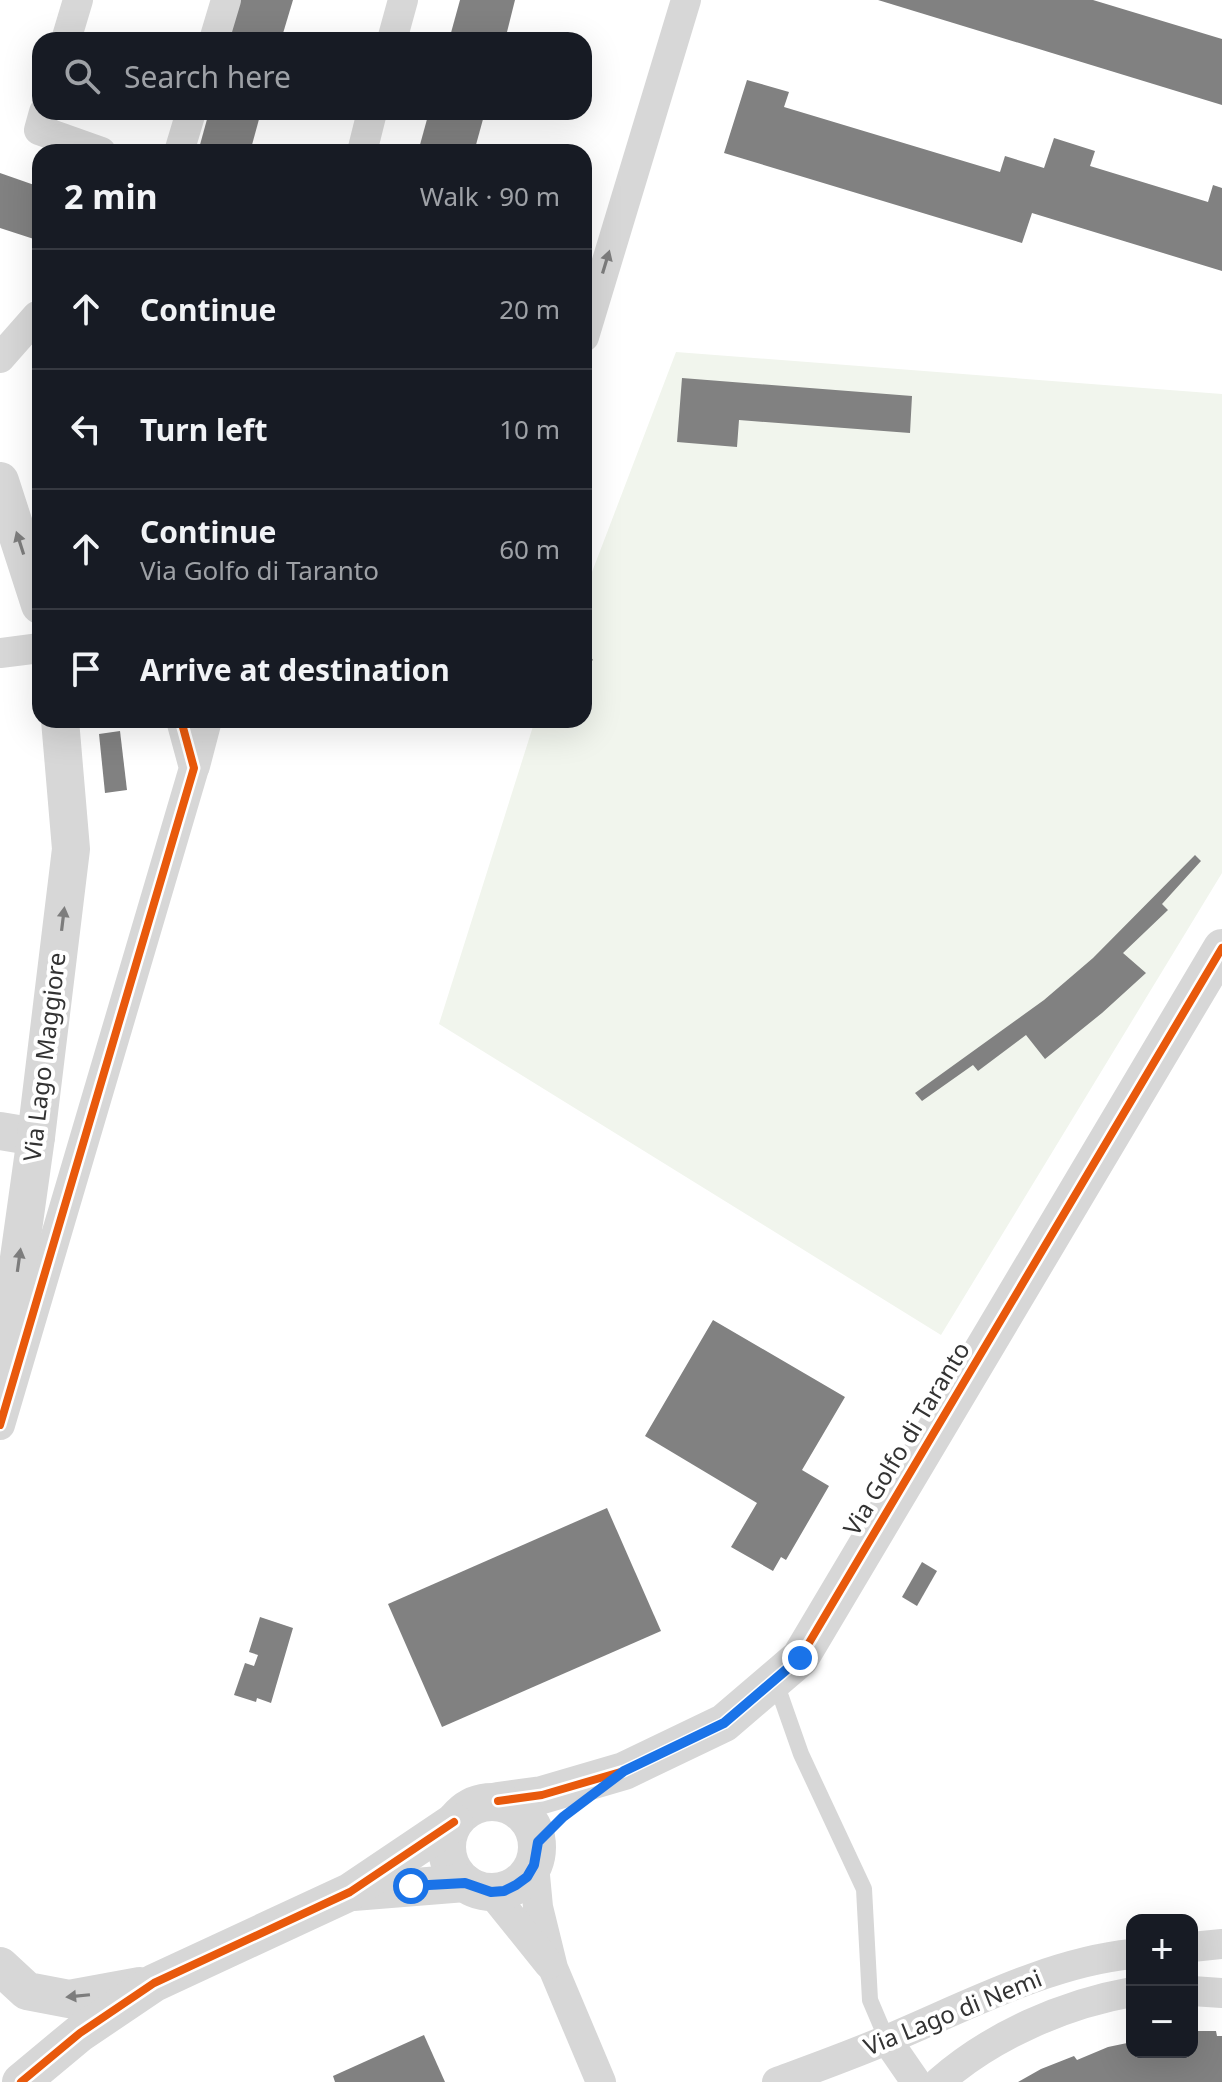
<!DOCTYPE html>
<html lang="en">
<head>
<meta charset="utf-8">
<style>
  :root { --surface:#171b24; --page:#242831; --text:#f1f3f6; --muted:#9ea1a6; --line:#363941 }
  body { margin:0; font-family:"Noto Sans",sans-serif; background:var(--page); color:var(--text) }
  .controls { position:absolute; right:24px; bottom:24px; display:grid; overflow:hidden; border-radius:16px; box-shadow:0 8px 32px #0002 }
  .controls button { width:72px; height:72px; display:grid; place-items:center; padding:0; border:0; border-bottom:2px solid var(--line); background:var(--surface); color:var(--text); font:40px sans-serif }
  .stop { position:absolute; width:24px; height:24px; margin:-18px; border:6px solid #1a73e8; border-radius:50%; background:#fff }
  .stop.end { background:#1a73e8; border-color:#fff; box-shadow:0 2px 8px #0008 }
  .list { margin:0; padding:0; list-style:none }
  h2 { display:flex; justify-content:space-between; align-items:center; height:104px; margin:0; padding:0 32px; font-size:34px }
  h2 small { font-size:26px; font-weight:400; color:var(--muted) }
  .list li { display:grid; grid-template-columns:52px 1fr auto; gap:24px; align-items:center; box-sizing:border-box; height:120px; padding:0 32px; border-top:2px solid var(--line) }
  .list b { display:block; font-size:30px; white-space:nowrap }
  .list p { margin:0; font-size:26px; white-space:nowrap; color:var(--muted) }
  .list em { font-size:26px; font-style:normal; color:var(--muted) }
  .icon { flex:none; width:44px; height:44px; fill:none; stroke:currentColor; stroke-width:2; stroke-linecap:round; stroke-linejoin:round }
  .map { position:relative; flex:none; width:1222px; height:2082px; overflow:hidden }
  .search { position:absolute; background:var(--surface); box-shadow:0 8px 32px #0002; left:32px; top:32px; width:560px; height:88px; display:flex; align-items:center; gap:20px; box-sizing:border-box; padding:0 28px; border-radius:24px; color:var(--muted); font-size:30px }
  .panel { position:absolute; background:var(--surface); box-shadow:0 8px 32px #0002; left:32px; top:144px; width:560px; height:584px; border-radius:24px }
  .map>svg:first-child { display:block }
  .green { fill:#f1f5ed }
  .building { fill:#818181 }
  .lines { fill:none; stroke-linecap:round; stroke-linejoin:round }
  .service { stroke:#d7d7d7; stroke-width:16 }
  .minor { stroke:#d7d7d7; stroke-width:30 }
  .tertiary { stroke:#d7d7d7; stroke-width:38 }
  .cycleway-casing { stroke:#fff; stroke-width:13 }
  .cycleway { stroke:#e8590c; stroke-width:8 }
  .oneway { fill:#7d7d7d }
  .route { stroke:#1a73e8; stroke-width:10 }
  .labels { text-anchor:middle; stroke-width:8; stroke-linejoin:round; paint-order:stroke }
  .street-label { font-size:24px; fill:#333; stroke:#fff }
</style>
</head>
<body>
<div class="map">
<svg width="1222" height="2082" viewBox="0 0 1222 2082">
  <rect width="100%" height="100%" fill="#fff"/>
  <path class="green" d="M676 352 1222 394V873L941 1335 439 1024 535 720H584V593Z"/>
  <g class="building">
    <path d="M240 0H293L281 40H229Z"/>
    <path d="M460 0H515L505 40H449Z"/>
    <path d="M878 0H1093L1222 39V105Z"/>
    <path d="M747 80 789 92 784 107 1000 172 1005 156 1044 168 1054 138 1095 151 1090 166 1208 202 1213 185 1222 188V271L1032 213 1022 243 724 153Z"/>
    <path d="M209 112H261L250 152H198Z"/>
    <path d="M429 112H485L474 152H418Z"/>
    <path d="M0 173 40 187V241L0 228Z"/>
    <path d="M682 378 912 396 910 433 739 420 737 447 677 442Z"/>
    <path d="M584 648 593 660 584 667Z"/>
    <path d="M120 731 127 790 105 793 99 734Z"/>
    <path d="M1195 855 1201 861 1162 904 1168 910 1123 953 1146 973 1102 1013 1045 1059 1026 1035 978 1071 973 1065 922 1101 915 1093 1044 1000 1093 958Z"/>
    <path d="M713 1320 845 1397 802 1470 829 1486 786 1560 781 1557 773 1571 731 1547 757 1503 645 1436Z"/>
    <path d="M607 1508 661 1631 442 1727 388 1604Z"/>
    <path d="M922 1562 937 1571 917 1606 902 1597Z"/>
    <path d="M260 1617 293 1628 271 1703 257 1698 256 1702 234 1695 245 1663 254 1666 258 1655 249 1652Z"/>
    <path d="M1192 2031H1216L1217 2036H1222V2082H1018L1041 2069 1074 2056 1077 2060 1108 2047 1132 2042V2052H1192Z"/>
    <path d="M424 2035 445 2082H335L333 2076Z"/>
  </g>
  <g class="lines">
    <path class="service" d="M775 1680 801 1754 864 1889 870 2000 887 2040"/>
    <g class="minor">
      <path d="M66 40 78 0"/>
      <path d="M214 40 226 0"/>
      <path d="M392 40 403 0"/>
      <path d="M44 112 39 130 101 152"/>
      <path d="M179 152 191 112"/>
      <path d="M362 152 372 112"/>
      <path d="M584 337 686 0"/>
      <path d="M0 358 37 316 40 319"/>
      <path d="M0 653 40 648"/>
      <path d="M195 766 207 720"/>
      <path d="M0 1425 194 768 181 720"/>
      <path d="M534 1865 538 1907 553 1968 601 2082"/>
      <path d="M491 1892 549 1964"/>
      <path d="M1192 1947 1222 1944"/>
      <path d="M1192 1991 1222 1993"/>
      <path d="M887 2040 916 2082"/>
      <path d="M777 2082C815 2068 854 2054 891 2038 967 2006 1050 1962 1132 1954"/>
      <path d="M939 2082C991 2036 1064 2004 1132 1992"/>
    </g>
    <g class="tertiary">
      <path d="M0 481 40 605"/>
      <path d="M0 1131 36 1137"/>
      <path d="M0 1393 36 1137 71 849 60 720"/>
      <path d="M498 1801 542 1795 624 1771 724 1723 800 1658 1222 948"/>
      <circle cx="492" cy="1847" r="45"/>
      <path d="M353 1892 465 1883"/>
      <path d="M0 1966 27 1991 69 1999 140 1986"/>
      <path d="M21 2082 80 2033 154 1983 350 1892 454 1822"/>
    </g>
    <defs>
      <g id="cycleway">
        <path d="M0 1425 194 768 181 720"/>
        <path d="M498 1801 542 1795 624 1771 724 1723 800 1658 1222 948"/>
        <path d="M21 2082 80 2033 154 1983 350 1892 454 1822"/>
      </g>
    </defs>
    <use href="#cycleway" class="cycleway-casing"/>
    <use href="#cycleway" class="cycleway"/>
  </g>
  <defs><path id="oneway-solid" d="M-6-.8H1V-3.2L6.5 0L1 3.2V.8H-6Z" transform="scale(2)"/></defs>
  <g class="oneway">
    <use href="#oneway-solid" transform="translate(606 262) rotate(-73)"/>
    <use href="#oneway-solid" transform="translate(20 543) rotate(-108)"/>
    <use href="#oneway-solid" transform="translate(63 919) rotate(-83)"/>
    <use href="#oneway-solid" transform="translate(19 1260) rotate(-82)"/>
    <use href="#oneway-solid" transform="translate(78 1996) rotate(174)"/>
  </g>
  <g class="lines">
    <path class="route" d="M411 1886 465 1883 491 1892 504 1891 516 1885 527 1877 534 1865 538 1842 563 1817 624 1771 724 1723 800 1658"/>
  </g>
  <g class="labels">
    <g class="street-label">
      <text transform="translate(45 1057) rotate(-83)" y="8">Via Lago Maggiore</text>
      <text transform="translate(907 1439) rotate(-59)" y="8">Via Golfo di Taranto</text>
      <text transform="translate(953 2013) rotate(-22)" y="8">Via Lago di Nemi</text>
    </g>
  </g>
</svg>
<div class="controls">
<button>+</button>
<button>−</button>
</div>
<div class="stop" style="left:411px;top:1886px"></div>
<div class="stop end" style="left:800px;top:1658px"></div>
<div class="search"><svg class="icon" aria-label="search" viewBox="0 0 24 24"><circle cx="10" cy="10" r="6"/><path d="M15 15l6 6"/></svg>Search here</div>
<section class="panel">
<h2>2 min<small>Walk · 90 m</small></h2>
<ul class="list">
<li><svg class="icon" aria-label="ahead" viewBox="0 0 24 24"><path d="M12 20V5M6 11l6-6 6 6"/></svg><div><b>Continue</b></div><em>20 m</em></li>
<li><svg class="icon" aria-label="left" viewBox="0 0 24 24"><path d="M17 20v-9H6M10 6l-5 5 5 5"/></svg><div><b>Turn left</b></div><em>10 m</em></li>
<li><svg class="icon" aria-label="ahead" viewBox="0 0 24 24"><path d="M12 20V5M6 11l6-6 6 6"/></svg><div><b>Continue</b><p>Via Golfo di Taranto</p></div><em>60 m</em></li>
<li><svg class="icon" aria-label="arrive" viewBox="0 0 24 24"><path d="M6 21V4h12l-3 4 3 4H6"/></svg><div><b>Arrive at destination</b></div></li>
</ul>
</section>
</div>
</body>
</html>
